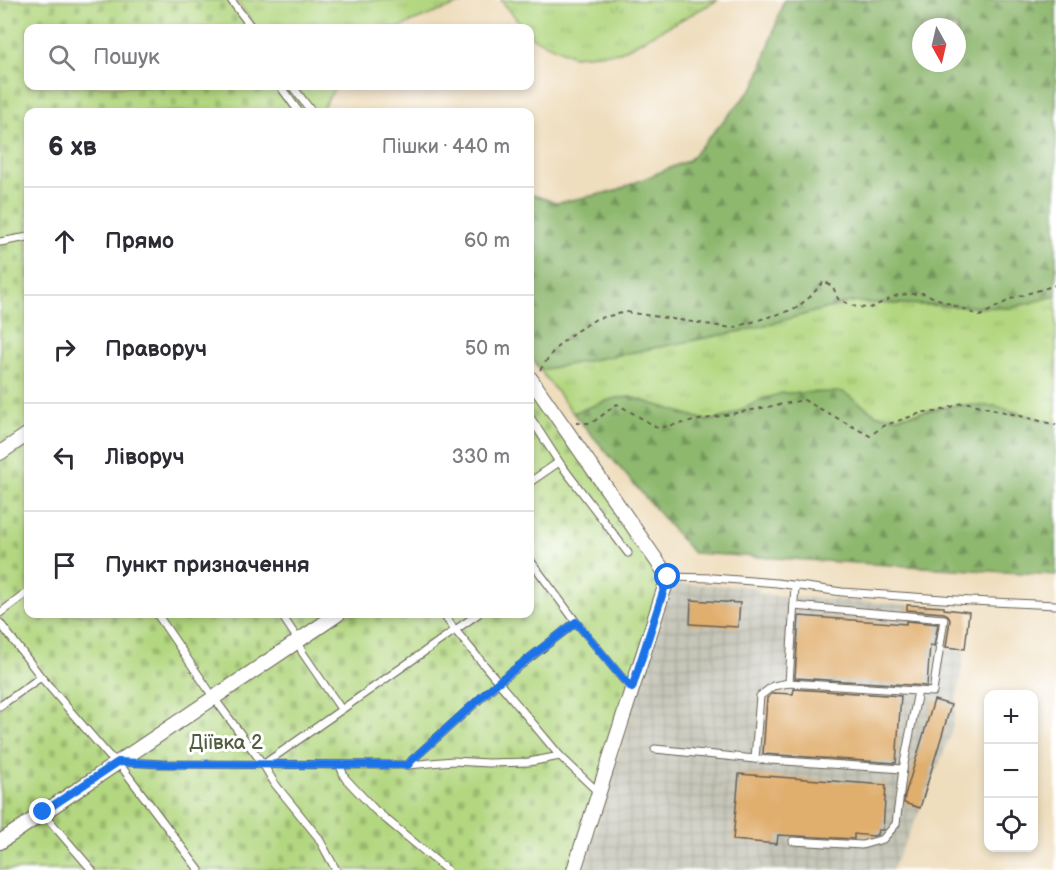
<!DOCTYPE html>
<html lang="uk">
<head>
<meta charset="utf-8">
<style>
  :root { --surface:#fff; --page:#f2f2f3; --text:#2b2b33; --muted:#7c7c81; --line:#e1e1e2 }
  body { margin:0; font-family:"Balsamiq Sans",sans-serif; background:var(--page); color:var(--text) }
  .controls { position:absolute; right:18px; bottom:18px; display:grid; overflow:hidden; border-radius:12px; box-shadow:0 3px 9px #0003 }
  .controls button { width:54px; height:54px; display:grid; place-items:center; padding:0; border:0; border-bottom:2px solid var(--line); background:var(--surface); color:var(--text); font:30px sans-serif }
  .compass { position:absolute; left:912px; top:18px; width:54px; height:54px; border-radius:50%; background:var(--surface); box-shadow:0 3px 9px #0003; rotate:172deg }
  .stop { position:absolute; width:18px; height:18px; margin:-14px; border:4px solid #1a73e8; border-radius:50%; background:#fff }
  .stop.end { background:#1a73e8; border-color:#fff; box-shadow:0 2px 6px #0008 }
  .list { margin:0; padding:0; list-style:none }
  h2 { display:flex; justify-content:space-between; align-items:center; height:78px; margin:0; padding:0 24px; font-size:26px }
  h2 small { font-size:20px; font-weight:400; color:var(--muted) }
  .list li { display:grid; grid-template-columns:39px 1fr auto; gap:18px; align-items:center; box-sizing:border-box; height:108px; padding:0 24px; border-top:2px solid var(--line) }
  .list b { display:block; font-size:22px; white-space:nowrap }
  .list em { font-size:20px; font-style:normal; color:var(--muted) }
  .icon { flex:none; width:33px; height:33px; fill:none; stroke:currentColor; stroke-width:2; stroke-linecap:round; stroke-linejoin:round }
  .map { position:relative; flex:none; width:1056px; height:870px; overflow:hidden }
  .search { position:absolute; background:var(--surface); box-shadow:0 3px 9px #0003; left:24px; top:24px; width:510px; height:66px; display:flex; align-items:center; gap:15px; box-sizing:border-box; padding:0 21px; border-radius:12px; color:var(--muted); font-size:22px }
  .panel { position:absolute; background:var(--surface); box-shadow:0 3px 9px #0003; left:24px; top:108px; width:510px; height:510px; border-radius:12px }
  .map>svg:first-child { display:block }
  .industrial { fill:url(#industrial-grid) }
  .grass { fill:url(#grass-tufts); stroke:#687a4e; stroke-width:1.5 }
  .forest { fill:url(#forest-firs); stroke:#556a45; stroke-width:1.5; fill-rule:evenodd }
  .cemetery { fill:url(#cemetery-stones); stroke:#687a4e; stroke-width:1.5 }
  .building { fill:#e0ae6d }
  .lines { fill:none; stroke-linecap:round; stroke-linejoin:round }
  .service-casing { stroke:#666055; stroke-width:9 }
  .minor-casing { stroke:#666055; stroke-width:16 }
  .path { stroke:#666055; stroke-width:2; stroke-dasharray:4.5 4.5; stroke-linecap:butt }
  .service { stroke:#fff; stroke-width:7 }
  .minor { stroke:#fff; stroke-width:14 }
  .route { stroke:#1a73e8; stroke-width:8 }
  .labels { text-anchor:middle; stroke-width:6; stroke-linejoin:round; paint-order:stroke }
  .park-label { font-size:20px; fill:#515d3f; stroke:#fff }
</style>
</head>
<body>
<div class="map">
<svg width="1056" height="870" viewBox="0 0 1056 870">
  <defs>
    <pattern id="industrial-grid" width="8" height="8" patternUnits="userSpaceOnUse" patternTransform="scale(1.5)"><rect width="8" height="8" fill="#c5c5b8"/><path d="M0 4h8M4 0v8" fill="none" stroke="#a9a99e"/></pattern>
    <pattern id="grass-tufts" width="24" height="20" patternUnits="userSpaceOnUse" patternTransform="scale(1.5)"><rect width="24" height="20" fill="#b3d780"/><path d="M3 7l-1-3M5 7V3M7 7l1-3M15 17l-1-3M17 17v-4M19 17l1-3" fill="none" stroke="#99b86e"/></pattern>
    <pattern id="forest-firs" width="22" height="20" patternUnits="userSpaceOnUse" patternTransform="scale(1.5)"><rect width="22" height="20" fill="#8eb86e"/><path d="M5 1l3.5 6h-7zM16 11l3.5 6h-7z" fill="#73955a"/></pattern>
    <pattern id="cemetery-stones" width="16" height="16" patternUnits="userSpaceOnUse" patternTransform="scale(1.5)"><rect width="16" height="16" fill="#b3d780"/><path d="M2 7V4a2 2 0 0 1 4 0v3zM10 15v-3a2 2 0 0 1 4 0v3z" fill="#99b86e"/></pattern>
  </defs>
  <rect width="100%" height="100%" fill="#fff"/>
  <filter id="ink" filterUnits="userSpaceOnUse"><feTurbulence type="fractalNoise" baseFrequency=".0167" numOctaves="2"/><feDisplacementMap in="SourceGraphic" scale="12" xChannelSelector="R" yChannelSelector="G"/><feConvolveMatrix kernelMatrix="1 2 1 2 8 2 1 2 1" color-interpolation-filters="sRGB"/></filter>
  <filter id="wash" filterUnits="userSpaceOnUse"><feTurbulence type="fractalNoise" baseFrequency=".008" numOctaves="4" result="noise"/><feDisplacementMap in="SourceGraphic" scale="24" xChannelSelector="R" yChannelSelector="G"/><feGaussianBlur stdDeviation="1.35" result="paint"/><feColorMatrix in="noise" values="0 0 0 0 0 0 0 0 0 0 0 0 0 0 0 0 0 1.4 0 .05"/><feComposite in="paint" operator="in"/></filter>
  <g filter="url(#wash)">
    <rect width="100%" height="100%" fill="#efdebe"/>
    <path class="industrial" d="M680 584 759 587 758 594 944 607 948 609 969 612 965 649 951 734 922 806 892 870H583L670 588Z"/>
    <g class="grass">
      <path d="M236 0H470L409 23 400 28H256Z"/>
      <path d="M501 0H718L620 52 573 56 531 37 530 28H524Z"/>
      <path d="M296 86H336L320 112H315Z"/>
      <path d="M1056 296V424L995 406 956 405 897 417 877 415 843 392 763 399 727 417 708 421 631 397 612 399 573 413 540 370 747 330 850 302 1010 308Z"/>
    </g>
    <g class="forest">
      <path d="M784 0H874L876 1 885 0H1056V296L1010 308 850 302 747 330 540 370 530 355V194L557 203 615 191 689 160 756 84ZM921 27H957V63H921Z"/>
      <path d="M843 392 877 415 898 417 956 405 995 406 1056 424V575L693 553 573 413 612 399 631 397 708 421 727 417 763 399 782 393Z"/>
    </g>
    <path class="cemetery" d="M0 0H228L249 28H28V86H289L309 112H28V614H530V383L661 570 660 595 569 870H0Z"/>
    <g id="blocks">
      <g class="building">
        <path d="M691 600 740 603 738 627 690 624Z"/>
        <path d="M907 605 944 607V609L969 612 965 649 946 647 950 620 948 615 944 613 907 610Z"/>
        <path d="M799 616 906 624V621L938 624 934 646 930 645 927 686 795 678Z"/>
        <path d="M794 689 901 696 896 763 763 754 767 698 773 693 793 694Z"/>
        <path d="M934 700 951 705 920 808 904 803 905 795Z"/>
        <path d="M739 774 886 785 883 830H878L877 835 873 836 854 834V839L778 835 777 844 733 840Z"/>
      </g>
    </g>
  </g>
  <g filter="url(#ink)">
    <use href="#blocks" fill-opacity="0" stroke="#666055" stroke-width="1.5"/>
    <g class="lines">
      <defs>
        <g id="service">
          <path d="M231 0 252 28"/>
          <path d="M280 86 299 112"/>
          <path d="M292 86 312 112"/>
          <path d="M0 242 28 237"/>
          <path d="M530 417 559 462 628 553"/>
          <path d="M530 482 559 462"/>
          <path d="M530 560 576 622 622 678 632 688"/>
          <path d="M668 577 713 578 777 583 842 592 971 601 1056 605"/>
          <path d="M0 613 28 592"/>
          <path d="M157 614 214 698 263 764 275 784 318 837 336 870"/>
          <path d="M281 614 299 641 302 652 341 709"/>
          <path d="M443 614 455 630 560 756 598 792"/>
          <path d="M0 623 41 677 109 756 118 762 199 870"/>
          <path d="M789 683 795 585"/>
          <path d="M0 706 41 677"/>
          <path d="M655 749 755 759 903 769"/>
          <path d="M755 759 760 696 773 686 789 683 933 692 944 619 794 606"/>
          <path d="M123 762 162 764 408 765 453 761 488 763 529 762 560 756"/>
          <path d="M264 764 478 614"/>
          <path d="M408 765 412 760 499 682 576 622"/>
          <path d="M340 766 345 778 375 810 447 870"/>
          <path d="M43 813 92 870"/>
          <path d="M793 841 862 845 883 839 896 824 903 769 918 691"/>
        </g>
        <g id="minor">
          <path d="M530 378 668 577 574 870"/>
          <path d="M0 453 28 434"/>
          <path d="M0 842 338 614"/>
        </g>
      </defs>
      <use href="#service" class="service-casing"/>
      <use href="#minor" class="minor-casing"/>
      <g class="path">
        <path d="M540 370 554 350 573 333 596 319 626 312 732 328 795 309 810 297 824 281 833 287 838 299 856 307 870 308 898 295 923 293 980 316 1013 298 1056 285"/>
        <path d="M576 423H592L617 404 658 428 804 400 870 436 883 426 924 412H937L965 402 1056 425"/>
      </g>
      <use href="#service" class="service"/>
      <use href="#minor" class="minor"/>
    </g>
  </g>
  <g class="lines" filter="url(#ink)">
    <path class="route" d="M43 812 118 762 162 764 408 765 412 760 498 682 576 622 622 678 632 688 668 577"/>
  </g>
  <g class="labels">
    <g class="park-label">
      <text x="226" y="749">Діївка 2</text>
    </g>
  </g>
</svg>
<div class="controls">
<button>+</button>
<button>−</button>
<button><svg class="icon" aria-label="locate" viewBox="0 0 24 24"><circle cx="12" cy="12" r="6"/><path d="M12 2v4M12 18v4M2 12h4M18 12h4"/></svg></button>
</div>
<svg class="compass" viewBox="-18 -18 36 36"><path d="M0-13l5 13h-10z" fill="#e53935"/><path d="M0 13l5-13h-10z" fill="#7c7c81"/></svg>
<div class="stop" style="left:668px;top:577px"></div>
<div class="stop end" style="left:43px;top:812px"></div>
<div class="search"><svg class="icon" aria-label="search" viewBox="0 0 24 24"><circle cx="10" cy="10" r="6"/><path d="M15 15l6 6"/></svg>Пошук</div>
<section class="panel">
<h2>6 хв<small>Пішки · 440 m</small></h2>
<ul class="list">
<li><svg class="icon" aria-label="ahead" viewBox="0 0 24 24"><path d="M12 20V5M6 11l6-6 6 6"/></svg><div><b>Прямо</b></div><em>60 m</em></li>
<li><svg class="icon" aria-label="right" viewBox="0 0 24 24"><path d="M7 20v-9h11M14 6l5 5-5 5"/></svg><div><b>Праворуч</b></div><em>50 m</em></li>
<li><svg class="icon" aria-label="left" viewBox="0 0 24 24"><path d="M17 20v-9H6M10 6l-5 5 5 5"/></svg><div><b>Ліворуч</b></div><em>330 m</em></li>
<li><svg class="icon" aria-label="arrive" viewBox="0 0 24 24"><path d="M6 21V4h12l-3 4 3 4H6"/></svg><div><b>Пункт призначення</b></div></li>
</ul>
</section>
</div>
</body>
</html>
